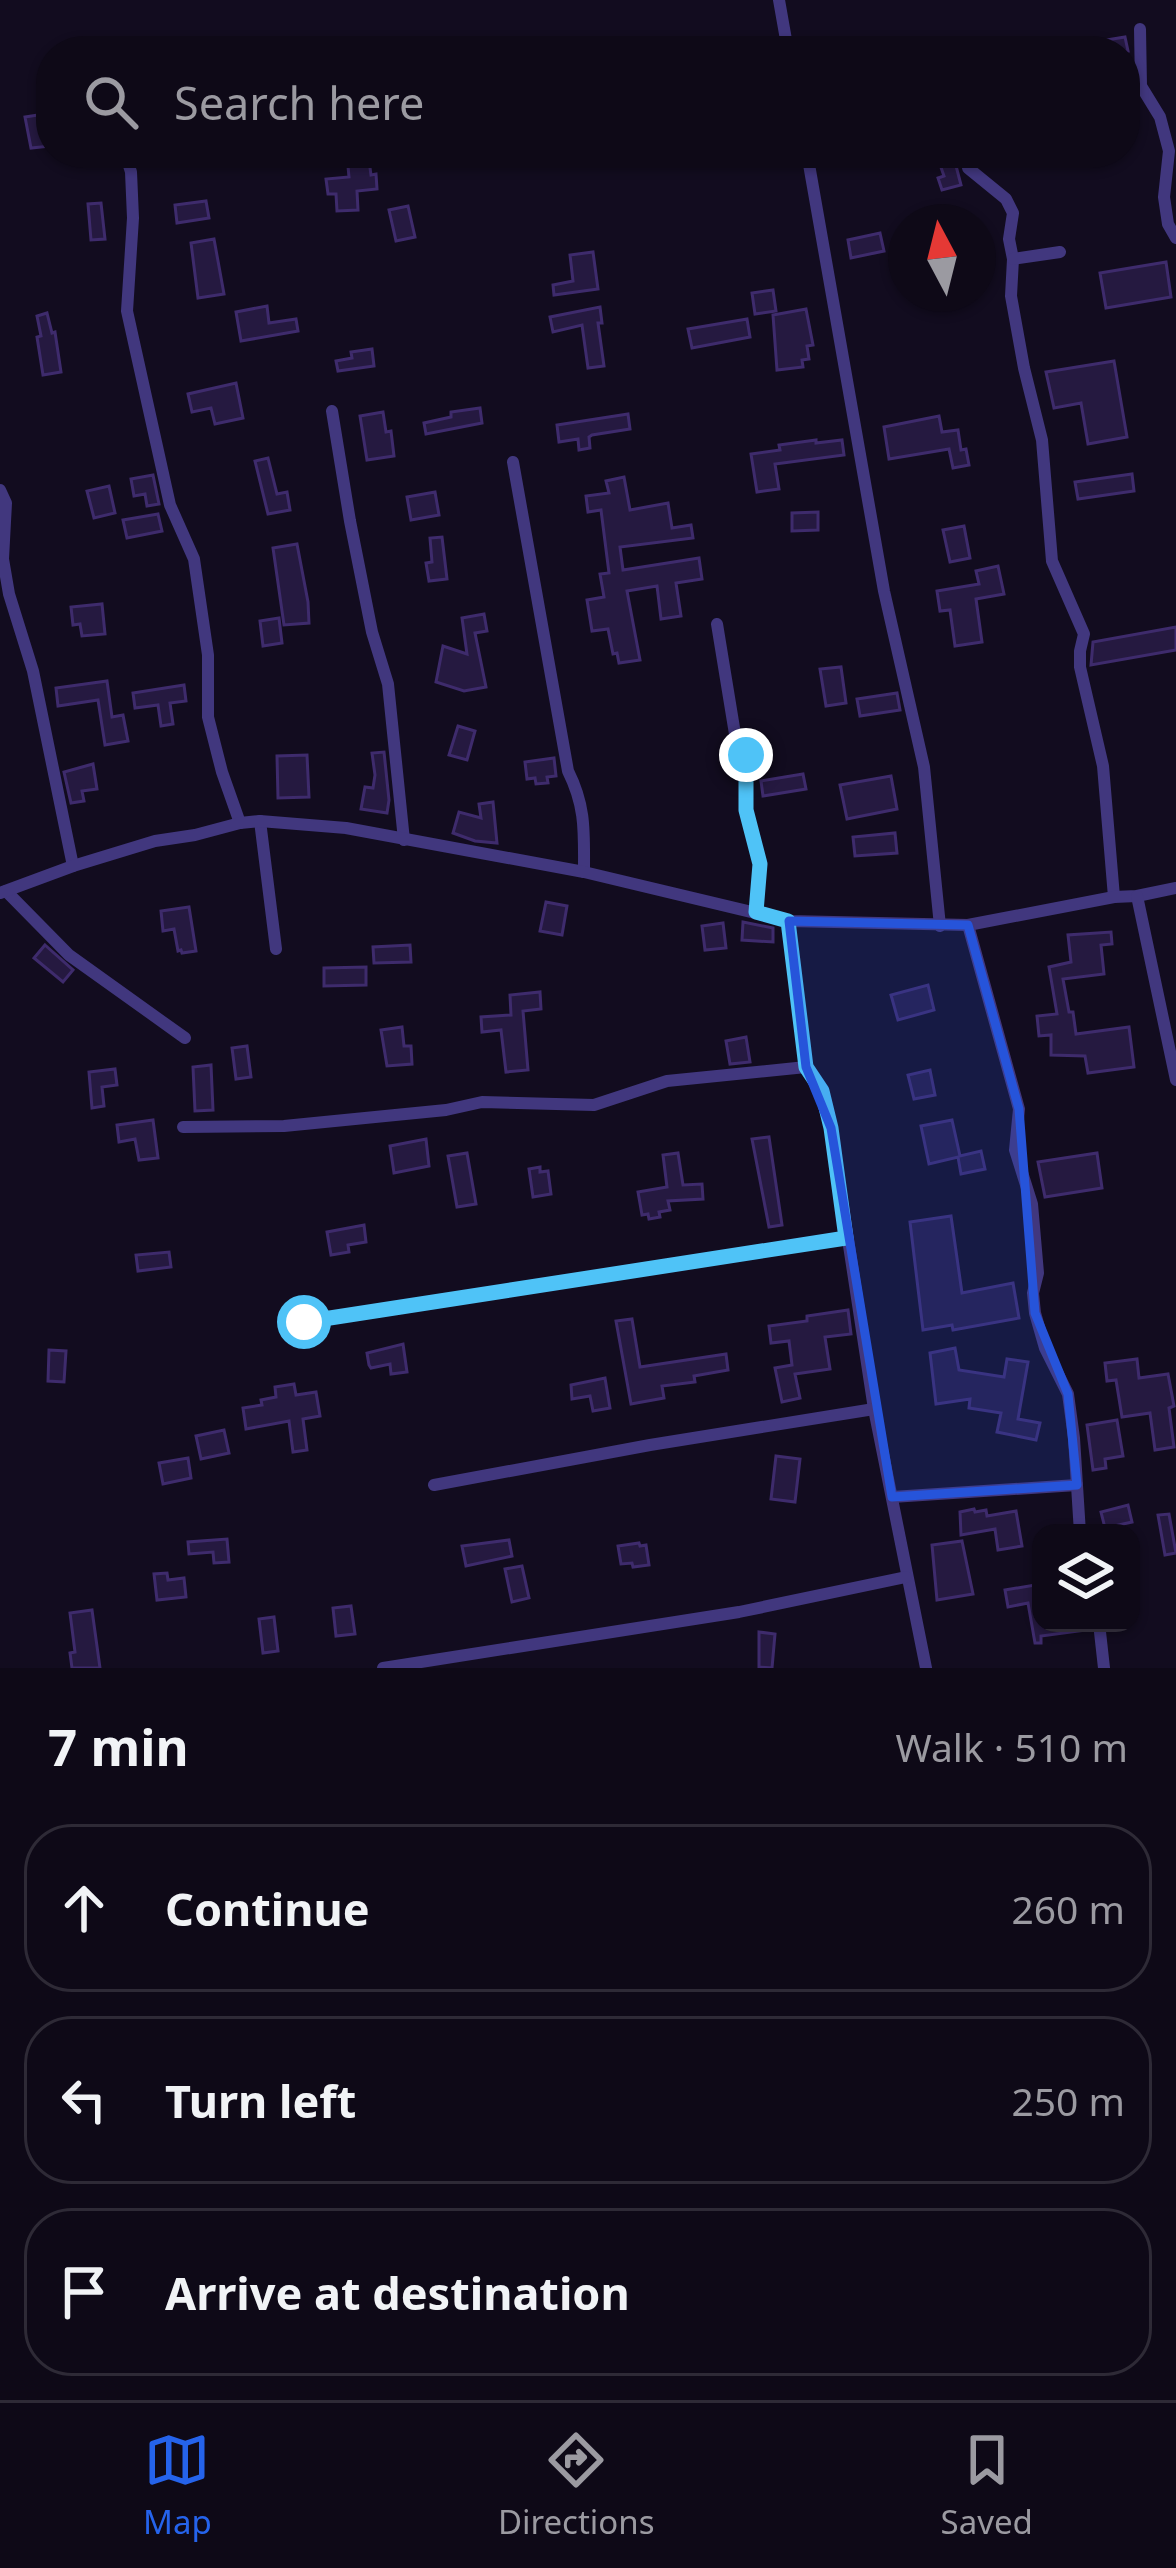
<!DOCTYPE html>
<html lang="en">
<head>
<meta charset="utf-8">
<style>
  :root { --surface:#0e0917; --page:#1c1724; --text:#f1f3f6; --muted:#9b9aa1; --line:#2e2a36; --accent:#2563eb }
  body { margin:0; font-family:"Noto Sans",sans-serif; background:var(--page); color:var(--text) }
  .controls { position:absolute; right:36px; bottom:36px; display:grid; overflow:hidden; border-radius:24px; box-shadow:0 3px 9px #0004 }
  .controls button { width:108px; height:108px; display:grid; place-items:center; padding:0; border:0; border-bottom:3px solid var(--line); background:var(--surface); color:var(--text); font:60px sans-serif }
  .compass { position:absolute; left:888px; top:204px; width:108px; height:108px; border-radius:50%; background:var(--surface); box-shadow:0 3px 9px #0004; rotate:353deg }
  .stop { position:absolute; width:36px; height:36px; margin:-27px; border:9px solid #4fc3f7; border-radius:50%; background:#fff }
  .stop.end { background:#4fc3f7; border-color:#fff; box-shadow:0 3px 12px #0008 }
  .list { margin:0; padding:0; list-style:none }
  h2 { display:flex; justify-content:space-between; align-items:center; height:156px; margin:0; padding:0 48px; font-size:51px }
  h2 small { font-size:39px; font-weight:400; color:var(--muted) }
  .list li { display:grid; grid-template-columns:78px 1fr auto; gap:36px; align-items:center; box-sizing:border-box; height:168px; margin:0 24px 24px; padding:0 24px; border:3px solid var(--line); border-radius:48px }
  .list b { display:block; font-size:45px; white-space:nowrap }
  .list em { font-size:39px; font-style:normal; color:var(--muted) }
  .icon { flex:none; width:66px; height:66px; fill:none; stroke:currentColor; stroke-width:2; stroke-linecap:round; stroke-linejoin:round }
  .map { position:relative; flex:none; width:1176px; height:1668px; overflow:hidden }
  .search { position:absolute; background:var(--surface); box-shadow:0 3px 9px #0004; left:36px; right:36px; top:36px; height:132px; display:flex; align-items:center; gap:30px; box-sizing:border-box; padding:0 42px; border-radius:48px; color:var(--muted); font-size:45px }
  .sheet { height:732px; background:var(--surface) }
  nav { display:flex; justify-content:space-around; align-items:center; box-sizing:border-box; height:168px; border-top:3px solid var(--line); background:var(--surface); font-size:33px; color:var(--muted) }
  nav a { display:grid; justify-items:center; gap:6px }
  nav .on { color:var(--accent) }
  .map>svg:first-child { display:block }
  .building { fill:#251940; stroke:#3e2b6c; stroke-width:3 }
  .lines { fill:none; stroke-linecap:round; stroke-linejoin:round }
  .minor { stroke:#41377e; stroke-width:12 }
  .route { stroke:#4fc3f7; stroke-width:15 }
  .marked { fill:#2654da; fill-opacity:0.2; stroke:#2654da; stroke-width:9; stroke-linejoin:round }
</style>
</head>
<body>
<div class="map">
<svg width="1176" height="1668" viewBox="0 0 1176 1668">
  <rect width="100%" height="100%" fill="#120c1f"/>
  <g class="building">
    <path d="M1125 37 1128 51H1077L1076 45Z"/>
    <path d="M51 113V146L31 148 25 117Z"/>
    <path d="M368 153 371 175 376 174 377 189 357 191 358 210 337 211 336 194H328L326 179 349 177 347 155Z"/>
    <path d="M936 153H976V155L955 162 961 185 942 190 938 178 944 176Z"/>
    <path d="M206 201 209 218 177 223 175 205Z"/>
    <path d="M101 203 105 239 91 240 88 204Z"/>
    <path d="M408 206 415 237 396 241 389 210Z"/>
    <path d="M880 233 884 251 851 258 848 240Z"/>
    <path d="M214 239 224 294 198 298 191 243Z"/>
    <path d="M593 252 598 289 554 295 553 285 573 281 570 255Z"/>
    <path d="M1166 262 1171 297 1106 308 1100 273Z"/>
    <path d="M773 290 776 311 755 314 752 293Z"/>
    <path d="M267 306 269 323 296 319 298 331 241 341 236 312Z"/>
    <path d="M600 307 602 323H598L604 366 588 368 582 325 553 332 550 317Z"/>
    <path d="M806 309 813 345 807 346 809 359 802 360 803 367 777 370 773 315Z"/>
    <path d="M47 313 52 333 55 332 61 372 43 375 37 337 41 336 37 316Z"/>
    <path d="M747 319 750 337 692 348 688 329Z"/>
    <path d="M372 349 374 366 338 371 336 361 352 358 351 352Z"/>
    <path d="M1114 361 1127 437 1088 444 1081 403 1054 408 1046 372Z"/>
    <path d="M236 383 243 418 215 424 211 408 192 412 188 394Z"/>
    <path d="M480 408 482 423 426 434 424 423 451 417V412Z"/>
    <path d="M383 412 386 432 391 431 394 456 367 460 360 416Z"/>
    <path d="M628 414 630 429 592 435 589 437 590 448 579 450 578 439 559 442 557 425Z"/>
    <path d="M939 416 942 432 958 430 961 450 966 449 969 465 953 468 949 449 889 459 884 427Z"/>
    <path d="M816 440V443L842 440 844 455 775 464 779 489 757 492 751 454 780 450 779 445Z"/>
    <path d="M268 458 277 494 287 492 290 510 268 514 255 461Z"/>
    <path d="M1132 474 1134 491 1078 499 1075 482Z"/>
    <path d="M153 475 159 504 147 506 145 494 134 496 131 479Z"/>
    <path d="M624 477 630 510 668 503 672 528 691 525 693 538 620 547 623 570 699 558 702 579 676 583 681 616 661 619 657 586 627 591 640 660 619 663 617 653 613 654 608 629 592 631 587 600 604 597 600 574 609 573 601 510 588 512 586 496 609 493 606 481Z"/>
    <path d="M109 486 115 513 94 518 87 491Z"/>
    <path d="M435 492 439 515 411 520 407 497Z"/>
    <path d="M818 512V530L792 531V513Z"/>
    <path d="M158 514 162 531 127 538 123 520Z"/>
    <path d="M964 526 970 558 950 562 943 530Z"/>
    <path d="M442 537 447 579 429 581 426 563 432 562 430 538Z"/>
    <path d="M297 544 308 602 309 623 284 625 273 548Z"/>
    <path d="M998 566 1004 594 976 599 982 642 955 646 950 610 940 611 937 591 979 584 976 571Z"/>
    <path d="M102 604 105 634 82 636 80 624 73 625 71 607Z"/>
    <path d="M484 614 487 631 475 633 486 687 464 691 436 682 443 646 467 654 462 618Z"/>
    <path d="M279 618 282 643 263 646 260 621Z"/>
    <path d="M1176 627V650L1091 665 1093 642Z"/>
    <path d="M841 667 846 703 826 706 820 669Z"/>
    <path d="M107 681 112 717 123 715 128 741 105 745 98 700 58 706 56 688Z"/>
    <path d="M184 685 186 701 170 703 173 724 161 726 158 705 135 708 133 693Z"/>
    <path d="M897 693 900 710 860 716 857 699Z"/>
    <path d="M458 726 475 731 467 760 449 755Z"/>
    <path d="M384 752 389 800 387 813 361 809 365 787 373 788 375 775 372 753Z"/>
    <path d="M307 755 309 797 278 798 277 756Z"/>
    <path d="M554 758 556 776 547 777 548 783 536 784 535 778 527 779 525 762Z"/>
    <path d="M93 764 97 789 82 791 84 801 71 803 64 772Z"/>
    <path d="M803 774 806 789 763 796 761 781Z"/>
    <path d="M891 776 897 809 847 819 840 785Z"/>
    <path d="M493 802 497 843 475 841 453 833 459 812 481 818 479 804Z"/>
    <path d="M895 833 897 853 855 856 853 837Z"/>
    <path d="M546 902 567 906 562 935 540 931Z"/>
    <path d="M189 907 196 951 182 953 181 950 178 951 174 929 163 931 161 911Z"/>
    <path d="M743 922 773 928V942L742 940Z"/>
    <path d="M723 923 726 948 705 950 702 926Z"/>
    <path d="M1111 932 1112 944 1101 945 1104 974 1063 979 1069 1012H1073L1076 1034 1129 1027 1134 1067 1088 1073 1085 1056 1051 1055V1035L1039 1036 1037 1016 1057 1014 1049 967 1071 962 1068 935Z"/>
    <path d="M45 945 73 970 63 982 34 958Z"/>
    <path d="M410 945 411 962 374 963 373 947Z"/>
    <path d="M366 967V985L324 986V968Z"/>
    <path d="M928 985 934 1010 898 1020 891 995Z"/>
    <path d="M540 992 541 1009 523 1011 528 1070 506 1072 501 1030 482 1032 481 1017 511 1015 510 995Z"/>
    <path d="M402 1027 404 1046H411L412 1064 387 1066 381 1030Z"/>
    <path d="M746 1037 750 1062 730 1064 726 1041Z"/>
    <path d="M247 1046 251 1077 236 1079 232 1048Z"/>
    <path d="M211 1065 213 1110 195 1111 193 1067Z"/>
    <path d="M115 1069 117 1085 102 1087 104 1106 92 1108 89 1072Z"/>
    <path d="M930 1070 935 1095 914 1099 908 1075Z"/>
    <path d="M153 1120 158 1158 139 1160 135 1139 119 1142 117 1125Z"/>
    <path d="M952 1120 960 1156 981 1151 985 1169 961 1174 958 1157 929 1164 921 1126Z"/>
    <path d="M769 1137 782 1225 769 1227 752 1139Z"/>
    <path d="M426 1139 429 1166 394 1173 390 1146Z"/>
    <path d="M467 1153 476 1204 457 1207 448 1156Z"/>
    <path d="M678 1153 683 1185 702 1184 703 1199 668 1201 670 1210 659 1212 660 1217 649 1219 648 1214 642 1215 638 1192 667 1187 663 1155Z"/>
    <path d="M1097 1153 1102 1188 1045 1197 1038 1162Z"/>
    <path d="M540 1167V1172L548 1171 551 1194 533 1197 529 1169Z"/>
    <path d="M951 1216 962 1293 1013 1283 1019 1318 953 1330 952 1325 923 1330 910 1222Z"/>
    <path d="M364 1225 366 1242 348 1245 349 1252 331 1255 327 1232Z"/>
    <path d="M169 1252 171 1267 138 1271 136 1255Z"/>
    <path d="M848 1310 851 1334 825 1337 830 1369 795 1374 800 1398 782 1402 775 1368 792 1365 789 1341 771 1343 769 1326 807 1321V1316Z"/>
    <path d="M632 1319 640 1367 726 1354 728 1370 694 1376 695 1382 662 1386 664 1398 631 1404 616 1321Z"/>
    <path d="M403 1344 407 1372 391 1374 390 1364 371 1368 369 1365 367 1353Z"/>
    <path d="M955 1348 959 1370 1004 1377 1007 1359 1028 1362 1018 1419 1040 1423 1036 1440 997 1432 1001 1413 969 1408 970 1399 936 1404 930 1353Z"/>
    <path d="M49 1350 66 1351 64 1382 48 1381Z"/>
    <path d="M1137 1359 1139 1378 1168 1374 1174 1406 1169 1408 1174 1447 1155 1450 1150 1413 1122 1417 1116 1380 1107 1381 1105 1363Z"/>
    <path d="M605 1378 610 1408 593 1411 590 1396 572 1399 571 1385Z"/>
    <path d="M294 1384 296 1395 316 1392 320 1416 303 1419 307 1450 293 1452 289 1421 246 1429 243 1408 262 1405 261 1400 276 1397 275 1387Z"/>
    <path d="M1117 1420 1123 1456 1105 1459 1106 1468 1093 1470 1087 1425Z"/>
    <path d="M224 1430 229 1453 201 1459 196 1436Z"/>
    <path d="M776 1456 800 1459 795 1502 771 1499Z"/>
    <path d="M188 1458 191 1478 163 1484 159 1463Z"/>
    <path d="M1128 1505 1132 1522 1105 1528 1101 1512Z"/>
    <path d="M974 1509 975 1512 986 1510 987 1516 1016 1511 1022 1546 998 1550 995 1529 961 1535 960 1512Z"/>
    <path d="M1169 1514 1176 1553 1165 1555 1158 1515Z"/>
    <path d="M227 1539 229 1562 214 1563 213 1552 189 1554 188 1542Z"/>
    <path d="M509 1540 512 1556 466 1566 462 1546Z"/>
    <path d="M962 1541 973 1594 937 1600 932 1545Z"/>
    <path d="M639 1543 640 1546 646 1545 649 1565 633 1567 632 1563 621 1564 618 1546Z"/>
    <path d="M522 1566 529 1598 512 1602 505 1569Z"/>
    <path d="M167 1573 168 1580 184 1578 186 1597 157 1600 154 1574Z"/>
    <path d="M1041 1584V1623H1085L1086 1630 1041 1636V1643H1035L1028 1603 1008 1607 1005 1590Z"/>
    <path d="M351 1606 355 1634 336 1636 333 1608Z"/>
    <path d="M92 1610 100 1668H72L70 1653 75 1652 70 1613Z"/>
    <path d="M274 1617 278 1651 263 1653 259 1619Z"/>
    <path d="M759 1632 775 1634 772 1668 759 1667Z"/>
  </g>
  <g class="lines">
    <g class="minor">
      <path d="M779 0 788 51"/>
      <path d="M1140 29 1141 86 1160 117 1169 151 1164 197 1168 224 1176 238"/>
      <path d="M125 153 131 172 133 218 127 311 170 505 194 559 208 655V717L222 772 240 823"/>
      <path d="M807 153 884 591 924 767 940 926"/>
      <path d="M968 168 1006 199 1013 213 1009 239 1013 259 1011 296 1024 368 1042 440 1052 561 1084 634 1080 651V667L1103 766 1114 897"/>
      <path d="M1013 259 1060 252"/>
      <path d="M332 411 350 521 372 632 388 684 404 840"/>
      <path d="M513 462 568 771C586 807 584 832 584 872"/>
      <path d="M0 490 6 503 3 559 9 594 33 671 73 866"/>
      <path d="M717 624 735 734 745 755 746 810 760 864 756 912"/>
      <path d="M260 821 276 949"/>
      <path d="M6 891 69 955 185 1038"/>
      <path d="M0 893 73 866 155 841 195 835 240 823 260 821 346 828 584 872 789 921 968 925 1114 897 1137 896 1176 888"/>
      <path d="M1137 896 1176 1080"/>
      <path d="M789 921 806 1067 822 1091 831 1128 874 1409 926 1668"/>
      <path d="M968 925 1019 1109 1015 1150 1032 1204 1038 1273 1033 1293 1035 1313 1045 1348 1068 1394 1074 1438 1080 1533"/>
      <path d="M183 1127 284 1126 446 1110 482 1102 594 1105 667 1081 806 1067"/>
      <path d="M304 1322 846 1238"/>
      <path d="M434 1485 650 1445 874 1409"/>
      <path d="M892 1497 1077 1485"/>
      <path d="M1099 1623 1104 1668"/>
      <path d="M383 1668 739 1612 906 1577"/>
    </g>
  </g>
  <g class="lines">
    <path class="route" d="M304 1322 846 1238 831 1128 822 1091 806 1067 788 921 756 912 760 864 746 810V755"/>
  </g>
  <path class="marked" d="M789 921 968 925 1019 1109 1035 1313 1068 1394 1077 1485 892 1497 831 1128 806 1067Z"/>
</svg>
<div class="controls">
<button><svg class="icon" aria-label="layers" viewBox="0 0 24 24"><path d="M12 4l9 5-9 5-9-5zM3 14l9 5 9-5"/></svg></button>
</div>
<svg class="compass" viewBox="-18 -18 36 36"><path d="M0-13l5 13h-10z" fill="#e53935"/><path d="M0 13l5-13h-10z" fill="#9b9aa1"/></svg>
<div class="stop" style="left:304px;top:1322px"></div>
<div class="stop end" style="left:746px;top:755px"></div>
<div class="search"><svg class="icon" aria-label="search" viewBox="0 0 24 24"><circle cx="10" cy="10" r="6"/><path d="M15 15l6 6"/></svg>Search here</div>
</div>
<section class="sheet">
<h2>7 min<small>Walk · 510 m</small></h2>
<ul class="list">
<li><svg class="icon" aria-label="ahead" viewBox="0 0 24 24"><path d="M12 20V5M6 11l6-6 6 6"/></svg><div><b>Continue</b></div><em>260 m</em></li>
<li><svg class="icon" aria-label="left" viewBox="0 0 24 24"><path d="M17 20v-9H6M10 6l-5 5 5 5"/></svg><div><b>Turn left</b></div><em>250 m</em></li>
<li><svg class="icon" aria-label="arrive" viewBox="0 0 24 24"><path d="M6 21V4h12l-3 4 3 4H6"/></svg><div><b>Arrive at destination</b></div></li>
</ul>
</section>
<nav>
<a class="on"><svg class="icon" aria-label="map" viewBox="0 0 24 24"><path d="M3 6l6-2 6 2 6-2v14l-6 2-6-2-6 2zM9 4v14M15 6v14"/></svg>Map</a>
<a><svg class="icon" aria-label="directions" viewBox="0 0 24 24"><path d="M12 3l9 9-9 9-9-9zM9 14v-3h6M13 9l2 2-2 2"/></svg>Directions</a>
<a><svg class="icon" aria-label="saved" viewBox="0 0 24 24"><path d="M7 4h10v16l-5-4-5 4z"/></svg>Saved</a>
</nav>
</body>
</html>
